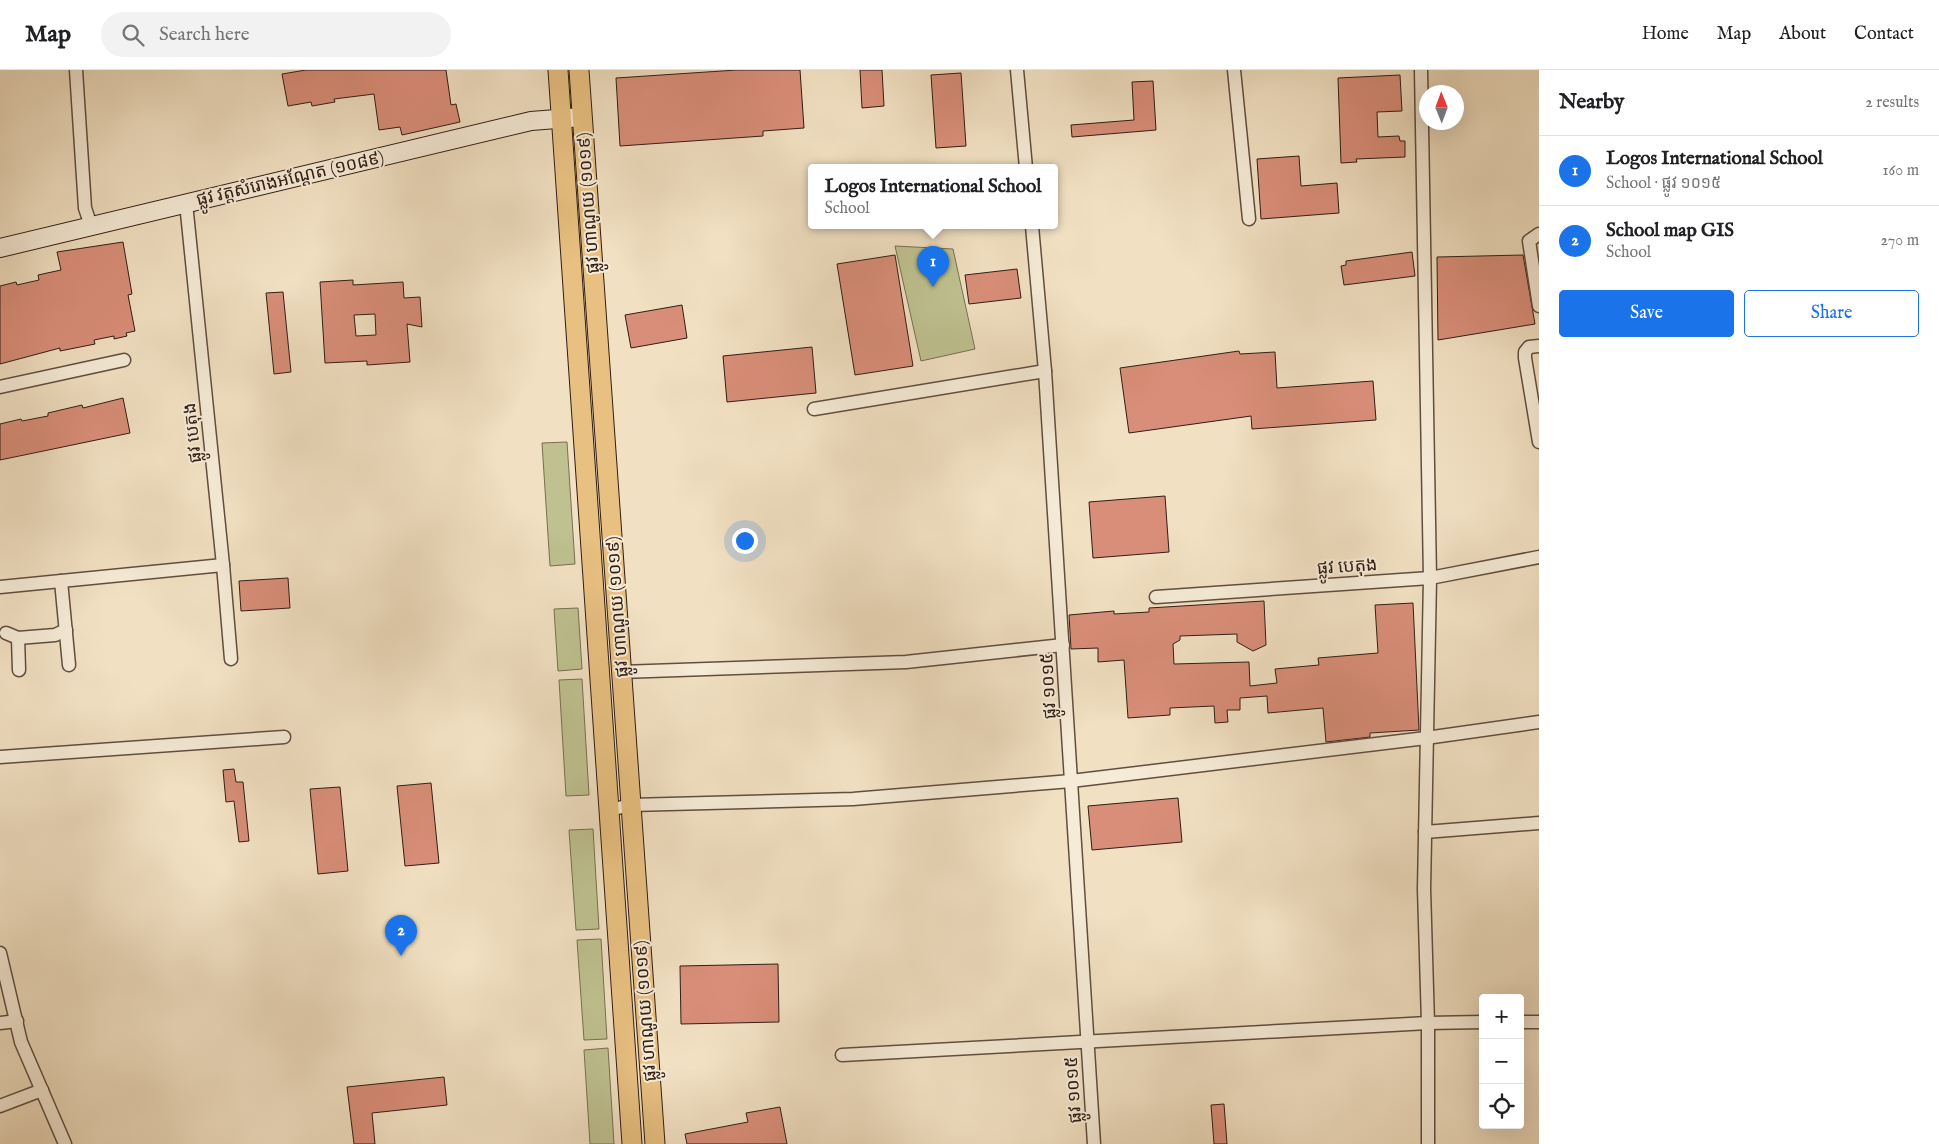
<!DOCTYPE html>
<html lang="en">
<head>
<meta charset="utf-8">
<style>
  :root { --surface:#fff; --page:#f2f2f2; --text:#202124; --muted:#757577; --line:#e0e0e0; --accent:#1a73e8 }
  body { margin:0; font-family:"IM FELL English","Noto Sans Khmer",serif; background:var(--page); color:var(--text) }
  .controls { position:absolute; right:15px; bottom:15px; display:grid; overflow:hidden; border-radius:5px; box-shadow:0 5px 20px #0002 }
  .controls button { width:45px; height:45px; display:grid; place-items:center; padding:0; border:0; border-bottom:1px solid var(--line); background:var(--surface); color:var(--text); font:25px sans-serif }
  .compass { position:absolute; left:1419px; top:15px; width:45px; height:45px; border-radius:50%; background:var(--surface); box-shadow:0 5px 20px #0002; rotate:359deg }
  .you { position:absolute; left:744px; top:470px; width:18px; height:18px; margin:-12px; border:4px solid #fff; border-radius:50%; background:#1a73e8; box-shadow:0 0 0 8px #1a73e833 }
  .badge { display:grid; place-items:center; width:32px; height:32px; border-radius:50%; background:var(--accent); color:#fff; font-size:16px; font-weight:700 }
  .pin { position:absolute; translate:-50% -41px; filter:drop-shadow(0 1px 2px #0008) }
  .pin::after { content:''; position:absolute; top:26px; width:18px; height:15px; background:inherit; clip-path:polygon(0 0,100% 0,50% 100%) }
  .popup { position:absolute; left:808px; top:94px; width:250px; height:65px; box-sizing:border-box; display:grid; place-content:center; border-radius:5px; background:var(--surface); filter:drop-shadow(0 1px 4px #0005); font-size:16px; white-space:nowrap; color:var(--muted) }
  .popup b { font-size:19px; color:var(--text) }
  .popup::after { content:''; position:absolute; left:50%; top:100%; margin-left:-10px; border:10px solid transparent; border-top-color:var(--surface) }
  .list { margin:0; padding:0; list-style:none }
  h2 { display:flex; justify-content:space-between; align-items:center; height:65px; margin:0; padding:0 20px; font-size:21px }
  h2 small { font-size:16px; font-weight:400; color:var(--muted) }
  .list li { display:grid; grid-template-columns:32px 1fr auto; gap:15px; align-items:center; box-sizing:border-box; height:70px; padding:0 20px; border-top:1px solid var(--line) }
  .list b { display:block; font-size:19px; white-space:nowrap }
  .list p { margin:0; font-size:16px; white-space:nowrap; color:var(--muted) }
  .list em { font-size:16px; font-style:normal; color:var(--muted) }
  .actions { display:flex; gap:10px; padding:15px 20px }
  .actions a { flex:1; padding:11px 0; border:1px solid var(--accent); border-radius:5px; text-align:center; font-size:18px; color:var(--accent) }
  .actions .main { background:var(--accent); color:#fff }
  .icon { flex:none; width:28px; height:28px; fill:none; stroke:currentColor; stroke-width:2; stroke-linecap:round; stroke-linejoin:round }
  .map { position:relative; flex:none; width:1539px; height:1074px; overflow:hidden }
  header { display:flex; align-items:center; gap:30px; box-sizing:border-box; height:70px; padding:0 25px; background:var(--surface); border-bottom:1px solid var(--line) }
  header strong { font-size:24px }
  nav { display:flex; gap:28px; margin-inline-start:auto; font-size:18px }
  .search { width:350px; height:45px; background:var(--page); display:flex; align-items:center; gap:12px; box-sizing:border-box; padding:0 18px; border-radius:28px; color:var(--muted); font-size:19px }
  main { display:flex }
  aside { flex:1; background:var(--surface) }
  .map>svg:first-child { display:block }
  .green { fill:#bfc190; stroke:#786f52 }
  .building { fill:#d98e79; stroke:#301d14; fill-rule:evenodd }
  .lines { fill:none; stroke-linecap:round; stroke-linejoin:round }
  .street-casing { stroke:#604e40; stroke-width:15 }
  .secondary-casing { stroke:#301d14; stroke-width:20 }
  .primary-casing { stroke:#301d14; stroke-width:21 }
  .street { stroke:#f6ebd7; stroke-width:12 }
  .secondary { stroke:#f6ebd7; stroke-width:18 }
  .primary { stroke:#e8c081; stroke-width:19 }
  .labels { text-anchor:middle; stroke-width:4; stroke-linejoin:round; paint-order:stroke }
  .street-label { font-size:18px; fill:#301d14; stroke:#f6ebd7 }
</style>
</head>
<body>
<header>
<strong>Map</strong>
<div class="search"><svg class="icon" aria-label="search" viewBox="0 0 24 24"><circle cx="10" cy="10" r="6"/><path d="M15 15l6 6"/></svg>Search here</div>
<nav><a>Home</a><a>Map</a><a>About</a><a>Contact</a></nav>
</header>
<main>
<div class="map">
<svg width="1539" height="1074" viewBox="0 0 1539 1074">
  <rect width="100%" height="100%" fill="#f1e0c2"/>
  <filter id="stains"><feTurbulence type="fractalNoise" baseFrequency=".004" numOctaves="4"/><feColorMatrix values="0 0 0 0 .2 0 0 0 0 .09 0 0 0 0 .02 0 0 0 .5 -.17"/></filter>
  <radialGradient id="worn" r=".72"><stop offset=".6" stop-color="#630" stop-opacity="0"/><stop offset="1" stop-color="#630" stop-opacity=".3"/></radialGradient>
  <g class="green">
    <path d="M895 176 953 179 975 279 921 291Z"/>
    <path d="M567 372 575 494 550 496 542 373Z"/>
    <path d="M578 538 582 599 558 601 554 539Z"/>
    <path d="M582 609 589 725 566 726 559 610Z"/>
    <path d="M593 759 599 859 576 860 569 760Z"/>
    <path d="M601 869 607 969 584 970 577 870Z"/>
    <path d="M608 978 614 1074H590L584 980Z"/>
  </g>
  <g class="building">
    <path d="M306 0H446L451 35 456 34 460 52 402 65 400 57 379 60 374 24 334 29 335 32 312 36 311 32 288 36 282 4Z"/>
    <path d="M737 0H800L804 58 763 61V66L620 76 616 8Z"/>
    <path d="M860 0H882L884 36 862 38Z"/>
    <path d="M961 3 966 76 936 78 931 5Z"/>
    <path d="M1400 5 1402 41 1377 42 1378 67 1399 66 1400 71H1405V87L1356 89 1357 92 1341 93 1338 8Z"/>
    <path d="M1153 11 1156 60 1072 67 1071 55 1134 50 1132 12Z"/>
    <path d="M1299 86 1301 116 1337 113 1339 143 1261 149 1257 89Z"/>
    <path d="M123 172 132 224 128 225 135 261 126 263 127 266 114 269V266L94 270 95 274 60 281V278L0 294V216L16 212 17 215 39 210 38 205 61 200 57 182Z"/>
    <path d="M1412 182 1415 206 1344 215 1341 196 1346 195V191Z"/>
    <path d="M895 185 913 296 855 305 837 194Z"/>
    <path d="M1523 185 1535 254 1438 270 1437 187Z"/>
    <path d="M1017 199 1021 228 969 234 965 205Z"/>
    <path d="M353 210V215L403 212 404 228 420 227 422 257 407 254 410 292 367 295V291L325 293 320 212ZM375 244 376 265 356 266 354 245Z"/>
    <path d="M283 222 291 302 274 304 266 223Z"/>
    <path d="M682 235 687 268 631 278 625 245Z"/>
    <path d="M812 277 816 323 727 332 723 286Z"/>
    <path d="M1239 281 1240 284 1275 282 1277 318 1373 311 1376 350 1252 359 1251 346 1129 363 1120 298Z"/>
    <path d="M123 328 130 363 0 390V354L21 349 22 351 48 346V343L82 335 83 338Z"/>
    <path d="M1165 426 1169 482 1093 488 1089 432Z"/>
    <path d="M288 508 290 538 241 541 239 511Z"/>
    <path d="M1264 531 1266 575 1253 581 1237 572V564L1180 566V570L1173 574 1174 594 1249 592 1250 616 1277 613 1275 599 1319 595 1318 588 1378 583 1375 535 1413 533 1419 660 1370 663V667L1326 672 1323 638 1268 643 1267 626 1240 628V640H1227L1228 652 1215 653 1214 636 1170 638V645L1128 648 1124 590 1098 592V578L1071 579 1069 545 1114 541V544L1149 542V538Z"/>
    <path d="M234 699 236 712H243L249 771 239 772 234 731 226 732 223 700Z"/>
    <path d="M431 713 439 793 405 796 397 716Z"/>
    <path d="M340 717 348 801 318 804 310 719Z"/>
    <path d="M1178 728 1182 772 1092 780 1088 736Z"/>
    <path d="M778 894 779 952 681 954 680 896Z"/>
    <path d="M444 1007 447 1035 372 1043 375 1074H354L347 1017Z"/>
    <path d="M1224 1034 1227 1074H1214L1211 1035Z"/>
    <path d="M780 1037 787 1074H687L685 1064 748 1052 746 1043Z"/>
  </g>
  <g class="lines">
    <defs>
      <g id="street">
        <path d="M76 0 85 138 91 156"/>
        <path d="M1017 0 1026 98"/>
        <path d="M1234 0 1249 149"/>
        <path d="M1421 0 1430 508 1424 819 1428 953V1074"/>
        <path d="M186 133 223 495 231 589"/>
        <path d="M1032 156 1045 301 1094 1074"/>
        <path d="M1539 164 1529 171 1539 236"/>
        <path d="M1539 276 1529 277 1525 282V288L1539 372"/>
        <path d="M0 317 124 290"/>
        <path d="M814 339 1045 301"/>
        <path d="M61 511 69 595"/>
        <path d="M0 517 223 495"/>
        <path d="M1156 527 1430 508 1539 487"/>
        <path d="M6 563 18 568 55 565 66 560"/>
        <path d="M18 568 19 600"/>
        <path d="M621 602 906 592 1063 575"/>
        <path d="M0 687 284 667"/>
        <path d="M609 740 631 735 853 729 1071 711 1426 668 1539 652"/>
        <path d="M1425 762 1539 753"/>
        <path d="M0 883 21 972 65 1074"/>
        <path d="M1520 952H1539"/>
        <path d="M0 953 17 951"/>
        <path d="M842 985 1428 953 1483 952"/>
        <path d="M0 1036 42 1020"/>
      </g>
      <path id="secondary" d="M0 178 531 51 582 47"/>
      <g id="primary">
        <path d="M558 0 632 1074"/>
        <path d="M579 0 655 1074"/>
      </g>
    </defs>
    <use href="#street" class="street-casing"/>
    <use href="#secondary" class="secondary-casing"/>
    <use href="#primary" class="primary-casing"/>
    <use href="#street" class="street"/>
    <use href="#secondary" class="secondary"/>
    <use href="#primary" class="primary"/>
  </g>
  <g class="labels">
    <g class="street-label">
      <text transform="translate(290 108) rotate(-13)" y="6">ផ្លូវ វត្តសំរោងអណ្ដែត (១០៨៩)</text>
      <text transform="translate(588 133) rotate(-94)" y="6">ផ្លូវ ហាណូយ (១០១៩)</text>
      <text transform="translate(192 363) rotate(-96)" y="6">ផ្លូវ បេតុង</text>
      <text transform="translate(1347 496) rotate(-4)" y="6">ផ្លូវ បេតុង</text>
      <text transform="translate(617 537) rotate(-94)" y="6">ផ្លូវ ហាណូយ (១០១៩)</text>
      <text transform="translate(1048 616) rotate(-93)" y="6">ផ្លូវ ១០១៥</text>
      <text transform="translate(645 941) rotate(-94)" y="6">ផ្លូវ ហាណូយ (១០១៩)</text>
      <text transform="translate(1073 1020) rotate(-94)" y="6">ផ្លូវ ១០១៥</text>
    </g>
  </g>
  <rect width="100%" height="100%" filter="url(#stains)"/>
  <rect width="100%" height="100%" fill="url(#worn)"/>
</svg>
<div class="controls">
<button>+</button>
<button>−</button>
<button><svg class="icon" aria-label="locate" viewBox="0 0 24 24"><circle cx="12" cy="12" r="6"/><path d="M12 2v4M12 18v4M2 12h4M18 12h4"/></svg></button>
</div>
<svg class="compass" viewBox="-18 -18 36 36"><path d="M0-13l5 13h-10z" fill="#e53935"/><path d="M0 13l5-13h-10z" fill="#757577"/></svg>
<div class="you"></div>
<div class="pin badge" style="left:933px;top:217px">1</div>
<div class="popup"><b>Logos International School</b>School</div>
<div class="pin badge" style="left:401px;top:886px">2</div>
</div>
<aside>
<h2>Nearby<small>2 results</small></h2>
<ul class="list">
<li><span class="badge">1</span><div><b>Logos International School</b><p>School · ផ្លូវ ១០១៥</p></div><em>160 m</em></li>
<li><span class="badge">2</span><div><b>School map GIS</b><p>School</p></div><em>270 m</em></li>
</ul>
<div class="actions"><a class="main">Save</a><a>Share</a></div>
</aside>
</main>
</body>
</html>
